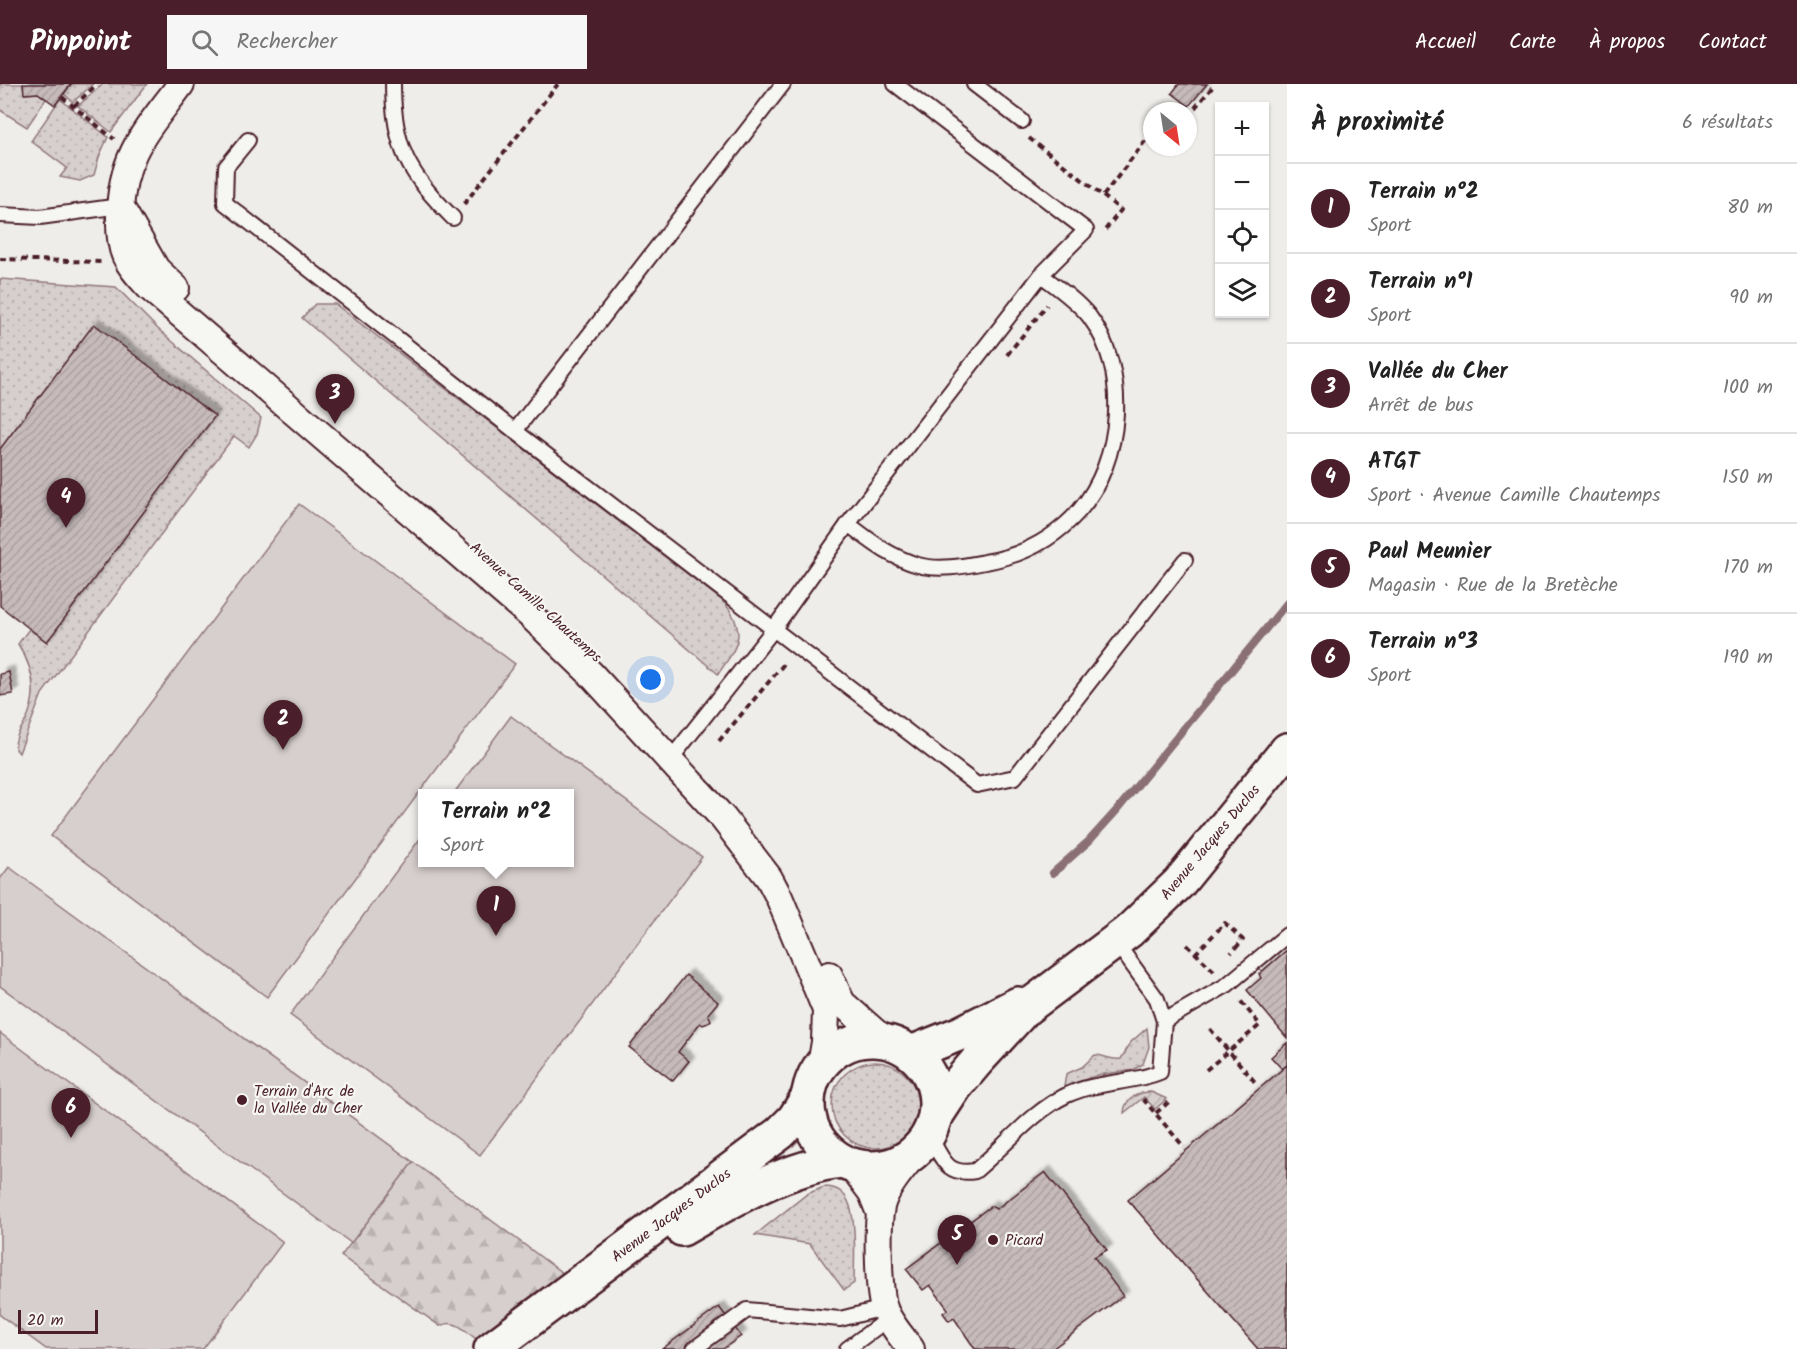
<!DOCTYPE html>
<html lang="fr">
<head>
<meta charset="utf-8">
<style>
  :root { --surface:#fff; --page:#f6f6f6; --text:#222; --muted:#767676; --line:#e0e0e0; --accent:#4a1f2b }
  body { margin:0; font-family:Kalam,sans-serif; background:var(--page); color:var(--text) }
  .controls { position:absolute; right:18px; top:18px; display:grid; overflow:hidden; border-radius:0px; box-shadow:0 2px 4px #0004 }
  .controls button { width:54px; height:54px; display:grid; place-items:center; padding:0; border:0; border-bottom:2px solid var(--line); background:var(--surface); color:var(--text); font:30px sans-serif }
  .compass { position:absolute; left:1143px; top:18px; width:54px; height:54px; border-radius:50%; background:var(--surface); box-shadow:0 2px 4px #0004; rotate:150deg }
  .scale { position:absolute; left:18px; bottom:15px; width:80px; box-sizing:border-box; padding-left:6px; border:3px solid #4a1f2b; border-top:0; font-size:16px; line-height:21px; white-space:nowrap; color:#4a1f2b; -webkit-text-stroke:4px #f6f6f2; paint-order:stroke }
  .you { position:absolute; left:651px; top:596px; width:21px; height:21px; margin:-15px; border:4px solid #fff; border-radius:50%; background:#1a73e8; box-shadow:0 0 0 9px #1a73e833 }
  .badge { display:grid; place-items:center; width:39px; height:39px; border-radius:50%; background:var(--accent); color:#fff; font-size:20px; font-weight:700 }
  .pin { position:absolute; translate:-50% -50px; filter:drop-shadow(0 2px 3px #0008) }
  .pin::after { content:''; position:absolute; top:32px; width:21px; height:18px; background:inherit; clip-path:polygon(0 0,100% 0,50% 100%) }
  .popup { position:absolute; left:418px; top:705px; width:156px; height:78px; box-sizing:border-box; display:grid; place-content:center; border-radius:0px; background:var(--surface); filter:drop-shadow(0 2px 4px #0005); font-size:20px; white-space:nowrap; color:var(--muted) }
  .popup b { font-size:22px; color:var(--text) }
  .popup::after { content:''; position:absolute; left:50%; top:100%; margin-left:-12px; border:12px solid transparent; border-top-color:var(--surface) }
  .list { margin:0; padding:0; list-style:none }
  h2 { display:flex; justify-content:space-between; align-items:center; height:78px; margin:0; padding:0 24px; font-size:26px }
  h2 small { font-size:20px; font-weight:400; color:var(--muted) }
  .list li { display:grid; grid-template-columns:39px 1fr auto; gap:18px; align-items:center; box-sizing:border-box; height:90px; padding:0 24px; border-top:2px solid var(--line) }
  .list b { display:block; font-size:22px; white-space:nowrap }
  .list p { margin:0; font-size:20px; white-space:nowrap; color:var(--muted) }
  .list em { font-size:20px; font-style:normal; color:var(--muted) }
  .icon { flex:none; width:33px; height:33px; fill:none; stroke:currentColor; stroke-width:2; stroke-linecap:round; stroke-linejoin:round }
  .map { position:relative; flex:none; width:1287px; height:1265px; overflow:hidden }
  header { display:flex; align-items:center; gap:36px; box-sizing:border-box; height:84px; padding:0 30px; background:var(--accent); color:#fff }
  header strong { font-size:28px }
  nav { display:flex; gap:33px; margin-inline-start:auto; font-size:21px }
  .search { width:420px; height:54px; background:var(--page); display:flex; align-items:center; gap:15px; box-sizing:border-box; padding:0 21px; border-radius:0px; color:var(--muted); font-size:22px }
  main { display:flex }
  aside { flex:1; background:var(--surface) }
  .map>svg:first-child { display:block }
  .grass { fill:url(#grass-dots); stroke:#90777c; stroke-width:1.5 }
  .forest { fill:url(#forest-firs); stroke:#90777c; stroke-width:1.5 }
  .garden { fill:url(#garden-furrows); stroke:#90777c; stroke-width:1.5 }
  .pitch { fill:#d7cfce; stroke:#90777c; stroke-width:1.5 }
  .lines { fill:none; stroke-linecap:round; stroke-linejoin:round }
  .stream { stroke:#8a6f74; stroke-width:8 }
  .building { fill:url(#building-hatch); stroke:#4a1f2b; stroke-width:1.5; filter:url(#shadow) }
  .service-casing { stroke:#4a1f2b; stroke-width:18 }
  .minor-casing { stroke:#4a1f2b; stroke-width:30 }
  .primary-casing { stroke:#4a1f2b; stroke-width:38 }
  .path { stroke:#4a1f2b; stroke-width:4; stroke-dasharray:6 4.5; stroke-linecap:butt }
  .service { stroke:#f6f6f2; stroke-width:14 }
  .minor { stroke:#f6f6f2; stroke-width:26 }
  .primary { stroke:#f6f6f2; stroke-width:33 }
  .poi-dot { fill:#4a1f2b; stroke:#f6f6f2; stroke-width:2 }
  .labels { text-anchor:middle; stroke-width:4.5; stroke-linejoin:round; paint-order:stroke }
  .street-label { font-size:15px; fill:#4a1f2b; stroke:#f6f6f2 }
  .poi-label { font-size:15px; fill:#4a1f2b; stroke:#f6f6f2; text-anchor:start }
</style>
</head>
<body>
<header>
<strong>Pinpoint</strong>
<div class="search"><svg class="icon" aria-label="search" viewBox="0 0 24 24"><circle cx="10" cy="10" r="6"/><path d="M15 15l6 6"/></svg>Rechercher</div>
<nav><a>Accueil</a><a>Carte</a><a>À propos</a><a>Contact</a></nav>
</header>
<main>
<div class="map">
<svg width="1287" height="1265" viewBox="0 0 1287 1265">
  <defs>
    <pattern id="grass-dots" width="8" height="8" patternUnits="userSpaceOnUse" patternTransform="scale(1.5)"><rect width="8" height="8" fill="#d7cfce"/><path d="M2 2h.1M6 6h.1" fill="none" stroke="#bab1b1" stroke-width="1.8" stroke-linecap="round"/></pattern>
    <pattern id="forest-firs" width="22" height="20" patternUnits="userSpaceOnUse" patternTransform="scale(1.5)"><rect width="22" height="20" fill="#d7cfce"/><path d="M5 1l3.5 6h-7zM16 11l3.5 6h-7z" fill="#bab1b1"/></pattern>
    <pattern id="garden-furrows" width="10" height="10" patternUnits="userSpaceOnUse" patternTransform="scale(1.5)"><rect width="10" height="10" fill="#d7cfce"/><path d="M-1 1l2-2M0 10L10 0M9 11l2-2" fill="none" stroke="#bab1b1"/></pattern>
    <pattern id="building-hatch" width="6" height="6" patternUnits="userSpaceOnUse" patternTransform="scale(1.5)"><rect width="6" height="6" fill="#c6babb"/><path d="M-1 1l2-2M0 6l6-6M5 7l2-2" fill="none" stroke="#ac9fa1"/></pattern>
    <filter id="shadow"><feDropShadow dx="5.5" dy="-5.5" stdDeviation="1.5" flood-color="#0004"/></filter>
  </defs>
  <rect width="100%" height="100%" fill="#efedea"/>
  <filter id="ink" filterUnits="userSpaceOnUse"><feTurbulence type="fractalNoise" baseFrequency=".0167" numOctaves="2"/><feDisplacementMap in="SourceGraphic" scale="12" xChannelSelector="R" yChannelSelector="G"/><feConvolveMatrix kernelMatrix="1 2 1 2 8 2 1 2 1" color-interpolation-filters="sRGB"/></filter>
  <g filter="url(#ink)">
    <g class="grass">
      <path d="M0 0H23L25 10 38 9 46 15 27 43 0 26Z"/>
      <path d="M71 0H93L73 18 64 10Z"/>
      <path d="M103 0H147L111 48 78 22Z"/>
      <path d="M60 15 108 53 99 73 94 91 80 97 60 93 67 84 31 57Z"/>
      <path d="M0 195 116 203 158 245 261 334 257 350 249 363 234 352 42 610 19 669 15 664C15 653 19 648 25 638 39 611 34 585 18 560L29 545 47 558 0 365Z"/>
      <path d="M315 220H335L724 518C748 548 738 562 718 590L302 234Z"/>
      <path d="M1147 944 1149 963 1143 980 1133 986 1098 991 1064 1003 1066 990 1082 983 1095 971C1104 971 1112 977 1121 975L1131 958Z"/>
      <circle cx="875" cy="1021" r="43"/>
      <path d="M824 1103C832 1103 840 1105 845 1112 858 1129 854 1177 854 1199L844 1206 810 1160 755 1151 807 1110Z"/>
    </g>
    <path class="forest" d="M413 1078 565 1191 478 1257C466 1247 455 1234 440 1242L341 1172Z"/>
    <path class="garden" d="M1151 1008 1167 1015 1155 1025 1144 1013 1124 1029C1124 1015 1138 1008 1151 1008Z"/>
    <g class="pitch">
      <path d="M299 420 515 580 267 913 51 752Z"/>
      <path d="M511 632 702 773 480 1071 290 931 422 752V778H570V710L454 709Z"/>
      <path d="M9 783 413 1078 351 1159 0 902V795Z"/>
      <path d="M0 949 283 1158 203 1265H46L0 1231Z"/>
    </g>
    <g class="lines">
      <path class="stream" d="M1053 789 1089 757 1117 726 1287 519"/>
    </g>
    <g class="building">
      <path d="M23 0H71L55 21 38 9 24 10Z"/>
      <path d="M1179 0H1207L1189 22 1172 9Z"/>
      <path d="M94 240 215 332 47 558 0 522V365Z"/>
      <path d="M9 588 13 610 0 612V590Z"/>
      <path d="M1287 866V954L1247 906 1261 894 1259 890Z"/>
      <path d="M686 891 718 918 708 930 711 936 708 939 703 941 700 939 678 968 689 977 673 997 629 963Z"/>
      <path d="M1287 959V981L1282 985 1271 973Z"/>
      <path d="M1287 981V1265H1258L1128 1116Z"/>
      <path d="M1045 1088 1107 1166 1094 1173 1123 1212 1052 1265H975L954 1234 949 1237 943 1229 948 1225 930 1201 923 1206 906 1185 991 1122 996 1125Z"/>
      <path d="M719 1223 741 1252 723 1265H662Z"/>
    </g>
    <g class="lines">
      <defs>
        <g id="service">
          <path d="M393 0C393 64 409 90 453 134"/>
          <path d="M783 0 515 347 977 701 1015 693 1185 476"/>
          <path d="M974 0 1022 37"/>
          <path d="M248 56 226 83 225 119 515 347"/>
          <path d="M0 131 40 133 120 122"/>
          <path d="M848 440C872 458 888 472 918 481 939 487 964 482 985 478 1021 472 1054 455 1079 427 1123 377 1130 286 1089 232 1076 216 1057 203 1041 191"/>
          <path d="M670 676 773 546 848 440 1041 191 1086 146 895 0"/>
          <path d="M1164 937 1227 901 1287 851"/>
          <path d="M929 1051C942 1073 945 1092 975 1087 1003 1064 1034 1026 1067 1011 1097 997 1130 1000 1160 988L1164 937 1157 915 1115 857"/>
          <path d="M694 1265 747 1226 840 1235 884 1224"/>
          <path d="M847 1265 889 1234"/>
        </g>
        <g id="minor">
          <path d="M181 0C147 46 121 70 120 131 119 168 125 178 150 204L531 532 590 589 723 734 769 794 779 813 826 926 825 958 821 982"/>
          <path d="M124 129 156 185 176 204"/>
          <path d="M829 891 842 919 876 949 895 960"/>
          <path d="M851 1081 872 1109 879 1127"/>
          <path d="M911 1265C902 1253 891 1241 885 1227 878 1209 876 1133 883 1116 890 1098 905 1082 917 1067"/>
        </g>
        <g id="primary">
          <circle cx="872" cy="1020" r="64"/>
          <path d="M911 969 961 949 1018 920"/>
          <path d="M936 1032 955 1003 977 977 1025 925 1129 847 1179 799 1287 666"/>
          <path d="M682 1145C728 1118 788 1082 842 1077"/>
          <path d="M491 1265 780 1049 794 1035 808 1013"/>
        </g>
      </defs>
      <use href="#service" class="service-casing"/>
      <use href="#minor" class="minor-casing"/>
      <use href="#primary" class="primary-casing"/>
      <g class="path">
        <path d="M62 13 114 55"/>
        <path d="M74 22 97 0"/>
        <path d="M1188 32 1215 0"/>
        <path d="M1029 54 1103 112 1152 48"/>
        <path d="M1103 112 1121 126 1105 146"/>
        <path d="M464 120 558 0"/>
        <path d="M0 175 102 178"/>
        <path d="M1007 271 1047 221"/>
        <path d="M719 657 783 581 784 577"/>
        <path d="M1187 861 1214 887"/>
        <path d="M1195 870 1225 839 1243 856 1231 869"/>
        <path d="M1210 945 1255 998"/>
        <path d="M1206 986 1260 941 1239 915"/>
        <path d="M1143 1015 1184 1063"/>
        <path d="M1156 1029 1171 1016"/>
      </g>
      <use href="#service" class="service"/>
      <use href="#minor" class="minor"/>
      <use href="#primary" class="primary"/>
    </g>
  </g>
  <g class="poi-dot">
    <circle cx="242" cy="1016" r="6"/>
    <circle cx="993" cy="1156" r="6"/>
  </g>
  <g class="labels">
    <g class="street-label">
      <text transform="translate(536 518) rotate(42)" y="5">Avenue Camille Chautemps</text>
      <text transform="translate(1210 758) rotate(-50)" y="5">Avenue Jacques Duclos</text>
      <text transform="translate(671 1131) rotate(-37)" y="5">Avenue Jacques Duclos</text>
    </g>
    <g class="poi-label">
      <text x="254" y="1012">Terrain d'Arc de<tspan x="254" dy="17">la Vallée du Cher</tspan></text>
      <text x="1005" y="1161">Picard</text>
    </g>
  </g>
</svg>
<div class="controls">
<button>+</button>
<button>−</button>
<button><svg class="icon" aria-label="locate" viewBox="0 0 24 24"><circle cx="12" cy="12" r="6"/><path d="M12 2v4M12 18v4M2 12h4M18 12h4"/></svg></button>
<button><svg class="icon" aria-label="layers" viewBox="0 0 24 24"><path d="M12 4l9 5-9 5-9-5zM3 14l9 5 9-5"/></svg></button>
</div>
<svg class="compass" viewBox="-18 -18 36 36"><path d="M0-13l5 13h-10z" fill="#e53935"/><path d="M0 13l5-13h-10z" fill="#767676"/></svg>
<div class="scale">20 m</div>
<div class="you"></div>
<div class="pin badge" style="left:496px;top:852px">1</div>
<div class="popup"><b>Terrain n°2</b>Sport</div>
<div class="pin badge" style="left:283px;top:666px">2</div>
<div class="pin badge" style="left:335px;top:340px">3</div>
<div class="pin badge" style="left:66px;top:444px">4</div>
<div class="pin badge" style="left:957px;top:1181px">5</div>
<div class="pin badge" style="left:71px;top:1054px">6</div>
</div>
<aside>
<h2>À proximité<small>6 résultats</small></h2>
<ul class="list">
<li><span class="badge">1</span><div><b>Terrain n°2</b><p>Sport</p></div><em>80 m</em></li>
<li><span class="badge">2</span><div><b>Terrain n°1</b><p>Sport</p></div><em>90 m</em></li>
<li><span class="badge">3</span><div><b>Vallée du Cher</b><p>Arrêt de bus</p></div><em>100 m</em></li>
<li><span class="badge">4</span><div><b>ATGT</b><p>Sport · Avenue Camille Chautemps</p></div><em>150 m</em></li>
<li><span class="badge">5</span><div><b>Paul Meunier</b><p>Magasin · Rue de la Bretèche</p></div><em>170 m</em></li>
<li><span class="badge">6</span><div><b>Terrain n°3</b><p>Sport</p></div><em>190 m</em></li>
</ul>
</aside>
</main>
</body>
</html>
